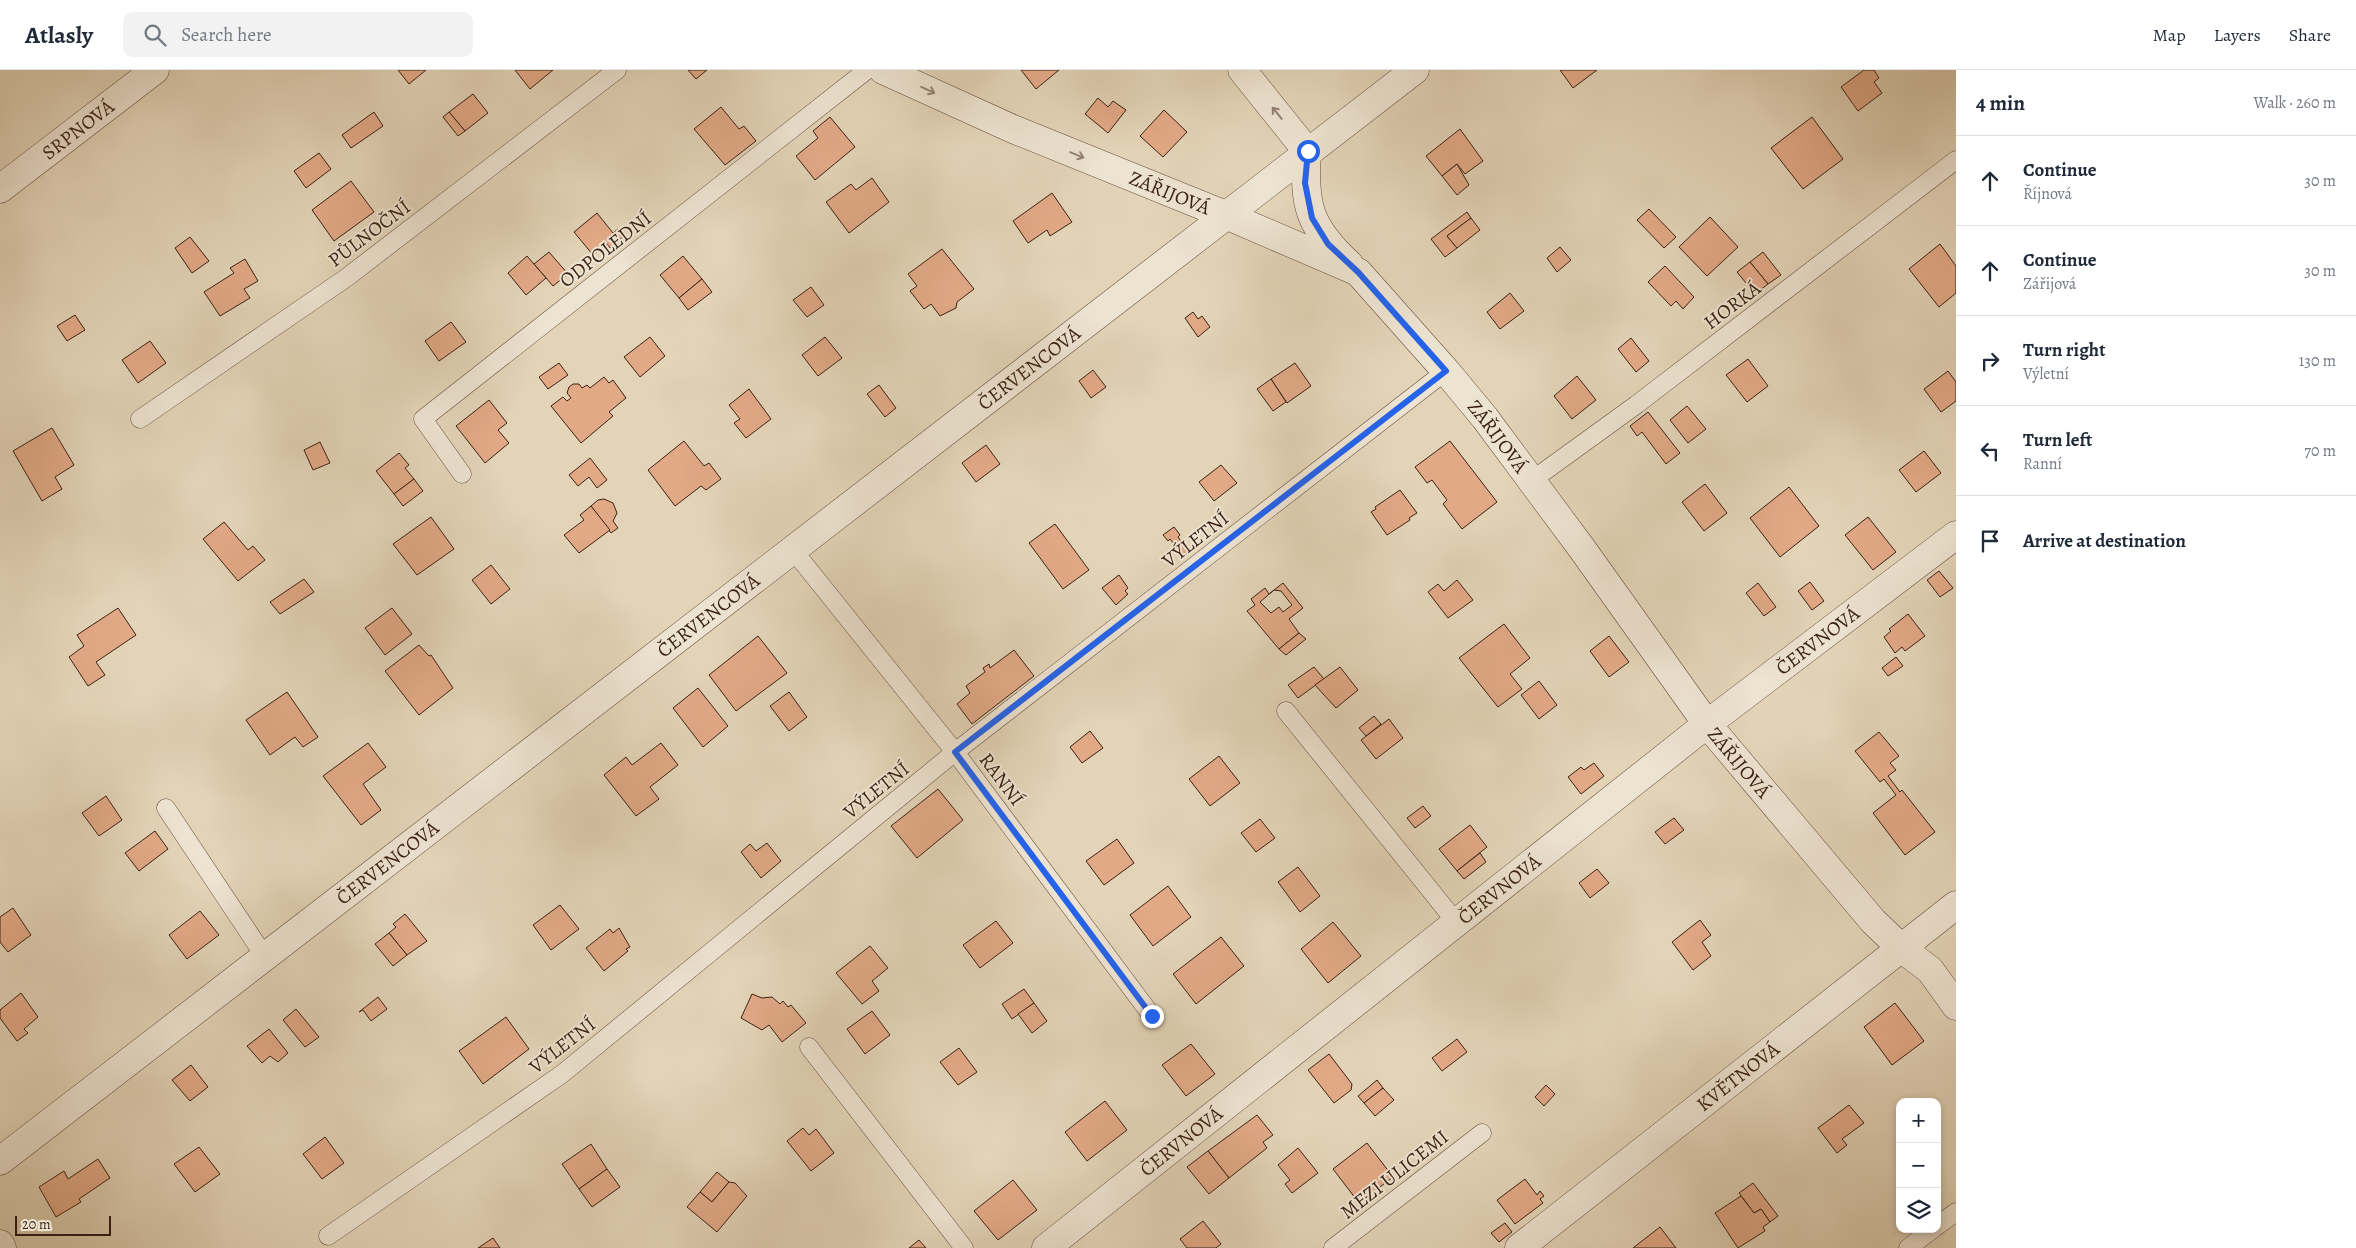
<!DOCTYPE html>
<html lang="en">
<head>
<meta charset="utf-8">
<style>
  :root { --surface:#fff; --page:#f2f2f3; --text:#1f2937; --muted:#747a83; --line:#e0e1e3 }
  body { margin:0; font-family:Alegreya,serif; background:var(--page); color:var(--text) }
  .controls { position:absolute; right:15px; bottom:15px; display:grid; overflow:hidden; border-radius:10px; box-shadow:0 2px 8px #0003 }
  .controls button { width:45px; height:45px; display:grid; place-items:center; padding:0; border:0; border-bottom:1px solid var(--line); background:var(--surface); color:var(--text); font:25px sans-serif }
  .scale { position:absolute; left:15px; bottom:12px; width:96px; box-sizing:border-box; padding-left:5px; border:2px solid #3b2214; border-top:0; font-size:14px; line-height:18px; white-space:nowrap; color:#3b2214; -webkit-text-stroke:4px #ede3d1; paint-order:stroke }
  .stop { position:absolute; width:15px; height:15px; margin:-11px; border:4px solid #2563eb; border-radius:50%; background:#fff }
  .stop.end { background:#2563eb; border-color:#fff; box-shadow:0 1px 5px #0008 }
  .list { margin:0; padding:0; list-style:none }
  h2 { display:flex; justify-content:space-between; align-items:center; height:65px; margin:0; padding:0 20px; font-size:21px }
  h2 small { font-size:16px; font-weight:400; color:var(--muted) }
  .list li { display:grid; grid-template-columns:32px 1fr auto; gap:15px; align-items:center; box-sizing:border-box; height:90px; padding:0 20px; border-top:1px solid var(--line) }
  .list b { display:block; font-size:19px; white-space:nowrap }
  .list p { margin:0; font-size:16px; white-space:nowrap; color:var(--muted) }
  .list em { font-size:16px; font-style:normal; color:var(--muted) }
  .icon { flex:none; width:28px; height:28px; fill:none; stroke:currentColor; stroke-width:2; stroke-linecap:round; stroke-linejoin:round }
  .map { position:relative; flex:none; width:1956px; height:1178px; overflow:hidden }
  header { display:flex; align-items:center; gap:30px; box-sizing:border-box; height:70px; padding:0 25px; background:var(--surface); border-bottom:1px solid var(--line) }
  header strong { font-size:24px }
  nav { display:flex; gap:28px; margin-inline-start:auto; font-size:18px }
  .search { width:350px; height:45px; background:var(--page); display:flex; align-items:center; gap:12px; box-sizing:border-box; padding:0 18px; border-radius:10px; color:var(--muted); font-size:19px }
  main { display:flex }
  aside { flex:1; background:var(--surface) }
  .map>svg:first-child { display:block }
  .building { fill:#e2a987; stroke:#3b2214; fill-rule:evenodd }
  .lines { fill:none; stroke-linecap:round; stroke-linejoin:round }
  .lane-casing { stroke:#654e3d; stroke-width:19 }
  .street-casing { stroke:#654e3d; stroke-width:29 }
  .lane { stroke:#ede3d1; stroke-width:18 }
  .street { stroke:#ede3d1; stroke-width:28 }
  .oneway { stroke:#948272 }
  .route { stroke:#2563eb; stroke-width:6 }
  .labels { text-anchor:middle; stroke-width:4; stroke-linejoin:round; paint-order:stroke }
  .street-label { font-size:20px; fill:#3b2214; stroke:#ede3d1 }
</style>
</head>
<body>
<header>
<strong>Atlasly</strong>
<div class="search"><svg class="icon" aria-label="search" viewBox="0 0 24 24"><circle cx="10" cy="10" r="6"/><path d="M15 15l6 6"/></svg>Search here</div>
<nav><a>Map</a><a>Layers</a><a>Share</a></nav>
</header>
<main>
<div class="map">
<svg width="1956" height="1178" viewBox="0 0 1956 1178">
  <rect width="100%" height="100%" fill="#e3d4b8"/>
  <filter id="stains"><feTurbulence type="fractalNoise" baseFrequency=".004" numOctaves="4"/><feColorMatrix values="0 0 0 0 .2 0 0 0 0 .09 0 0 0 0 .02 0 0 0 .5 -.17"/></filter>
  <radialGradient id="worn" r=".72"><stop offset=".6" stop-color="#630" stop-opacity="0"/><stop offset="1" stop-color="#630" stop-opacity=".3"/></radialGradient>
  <g class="building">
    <path d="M398 0H426L409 14Z"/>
    <path d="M515 0H553L530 19Z"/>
    <path d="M688 0H707L696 9Z"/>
    <path d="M1021 0H1059L1036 19Z"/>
    <path d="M1560 0H1597L1573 18Z"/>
    <path d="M1864 0H1874L1879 8 1874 12 1882 23 1858 41 1841 17Z"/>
    <path d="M473 24 488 43 465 61 449 42Z"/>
    <path d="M1098 28 1108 37 1113 31 1126 40 1108 63 1085 44Z"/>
    <path d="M721 37 739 59 744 56 756 71 725 95 694 59Z"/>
    <path d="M1164 40 1187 62 1163 87 1140 66Z"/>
    <path d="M374 42 383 56 351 78 342 65Z"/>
    <path d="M449 42 465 61 458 66 443 47Z"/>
    <path d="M830 47 855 77 815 110 796 86 818 68 813 61Z"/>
    <path d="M1812 47 1843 89 1803 119 1771 78Z"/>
    <path d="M1460 59 1483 91 1465 104 1457 94 1442 106 1426 86Z"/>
    <path d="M319 83 331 99 306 118 294 101Z"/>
    <path d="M1457 94 1469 115 1457 125 1442 106Z"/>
    <path d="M872 108 889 132 849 163 826 132 851 114 856 120Z"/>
    <path d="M351 111 374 142 334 171 312 140Z"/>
    <path d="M1052 123 1072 152 1050 166 1047 160 1028 173 1013 151Z"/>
    <path d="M1649 139 1676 167 1664 178 1637 150Z"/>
    <path d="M1467 142 1471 148 1447 166 1457 178 1445 187 1431 169Z"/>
    <path d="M597 143 613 163 618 159 624 166 610 178 607 174 593 185 574 162Z"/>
    <path d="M1710 147 1738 177 1707 206 1679 177Z"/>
    <path d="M1471 148 1480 160 1457 178 1447 166Z"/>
    <path d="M190 167 209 191 192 203 175 178Z"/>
    <path d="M1940 174 1956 196V223L1939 237 1909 199Z"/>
    <path d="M1560 177 1571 190 1557 202 1547 188Z"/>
    <path d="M942 179 974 219 957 232 956 238 940 246 931 234 924 239 910 221 917 216 908 204Z"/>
    <path d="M549 182 568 204 553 216 534 194Z"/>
    <path d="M1763 182 1781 205 1768 214 1750 192Z"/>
    <path d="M527 186 546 208 526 225 508 203Z"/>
    <path d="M683 186 702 209 679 228 660 205Z"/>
    <path d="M245 189 258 211 244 219 250 228 220 246 204 222 234 203 230 198Z"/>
    <path d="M1750 192 1768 214 1755 224 1737 202Z"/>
    <path d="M1665 196 1694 227 1683 239 1676 231 1671 236 1648 212Z"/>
    <path d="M702 209 712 222 688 240 679 228Z"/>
    <path d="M811 217 824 235 807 247 793 230Z"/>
    <path d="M1510 223 1524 241 1500 259 1487 242Z"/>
    <path d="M1193 242 1198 249 1202 246 1210 257 1198 267 1185 248Z"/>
    <path d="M75 245 85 260 67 271 57 256Z"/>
    <path d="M451 252 466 272 439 291 425 271Z"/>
    <path d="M650 267 665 286 640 307 624 287Z"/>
    <path d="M825 267 842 288 818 306 802 285Z"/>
    <path d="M1631 268 1649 291 1636 302 1618 279Z"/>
    <path d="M150 271 166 293 138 313 122 290Z"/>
    <path d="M1748 289 1768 316 1747 332 1726 305Z"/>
    <path d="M559 293 568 305 548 319 539 307Z"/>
    <path d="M1295 293 1311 316 1287 333 1271 309Z"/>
    <path d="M1093 300 1106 317 1091 328 1079 311Z"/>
    <path d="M1948 301 1956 312V331L1941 342 1924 319Z"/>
    <path d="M1577 306 1596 330 1572 349 1554 326Z"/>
    <path d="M604 307 609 313 613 310 626 328 609 342 613 346 581 373 551 336 563 327 567 331 571 328 567 323 569 317 573 314H579L582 318 587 315 590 318Z"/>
    <path d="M1271 309 1286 332 1273 341 1257 319Z"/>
    <path d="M879 315 896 338 885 347 867 324Z"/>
    <path d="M749 319 771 349 746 368 734 353 740 349 729 335Z"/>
    <path d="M489 330 507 353 498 360 509 373 485 393 456 356Z"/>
    <path d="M1687 336 1706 359 1688 373 1670 350Z"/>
    <path d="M1648 342 1680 383 1666 394 1642 362 1637 366 1630 356Z"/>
    <path d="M52 358 74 395 55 407 62 419 42 431 13 381Z"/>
    <path d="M684 371 704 396 709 393 721 409 706 420 701 416 675 436 648 400Z"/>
    <path d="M1450 371 1497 432 1462 459 1443 434 1447 430 1432 410 1427 413 1415 397Z"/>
    <path d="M320 372 330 393 313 400 304 380Z"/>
    <path d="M986 375 1000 394 976 412 962 393Z"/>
    <path d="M1924 381 1941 403 1916 422 1899 400Z"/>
    <path d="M399 383 409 395 405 398 414 409 394 424 376 401Z"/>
    <path d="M590 388 607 410 597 418 589 407 578 416 569 405Z"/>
    <path d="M1221 395 1237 413 1214 431 1199 412Z"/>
    <path d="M414 409 423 421 403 436 394 424Z"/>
    <path d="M1705 414 1727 443 1704 461 1682 432Z"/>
    <path d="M1789 417 1819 456 1780 487 1750 448Z"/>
    <path d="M1400 420 1417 443 1409 448 1410 450 1387 465 1371 442 1376 439 1375 437Z"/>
    <path d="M604 429 613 433 617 443 613 451 618 458 611 463 591 436 598 430Z"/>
    <path d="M591 436 610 460 579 483 564 465 584 450 580 445Z"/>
    <path d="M431 447 454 479 417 505 393 474Z"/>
    <path d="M1868 447 1896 482 1873 500 1845 465Z"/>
    <path d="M224 452 248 480 253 476 265 490 238 511 203 469Z"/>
    <path d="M1055 454 1089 500 1063 519 1029 473Z"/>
    <path d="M1174 457 1180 465 1178 467 1189 482 1184 486 1170 469 1168 471 1163 465Z"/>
    <path d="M491 495 510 519 491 534 472 510Z"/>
    <path d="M1939 501 1953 518 1940 527 1927 510Z"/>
    <path d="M1119 505 1128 518 1125 521 1128 524 1116 535 1102 518Z"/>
    <path d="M304 509 314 522 280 544 270 532Z"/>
    <path d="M1457 510 1473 530 1448 548 1428 522 1438 514 1444 521Z"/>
    <path d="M1810 512 1824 531 1812 540 1798 521Z"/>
    <path d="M1283 513 1303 538 1289 549 1299 563 1279 579 1247 541 1255 535 1251 529 1265 518 1269 524ZM1274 520 1281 521 1292 535 1283 542 1279 537 1271 543 1260 532Z"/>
    <path d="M1758 513 1776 537 1764 546 1746 523Z"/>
    <path d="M118 538 136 565 96 592 105 605 88 616 69 587 84 576 77 565Z"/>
    <path d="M392 538 412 564 385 585 365 558Z"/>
    <path d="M1908 544 1925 566 1905 581 1902 577 1895 583 1884 567 1891 561 1889 559Z"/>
    <path d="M1504 554 1530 588 1510 604 1522 619 1498 637 1459 588Z"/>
    <path d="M1299 563 1306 569 1286 585 1279 579Z"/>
    <path d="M758 566 787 603 736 641 709 605Z"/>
    <path d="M1609 566 1629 592 1609 607 1590 581Z"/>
    <path d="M419 575 429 586 431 585 453 618 419 645 385 601Z"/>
    <path d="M1014 580 1034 606 972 654 957 634 970 623 966 616 985 602 983 598 989 594 990 598Z"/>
    <path d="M1896 587 1903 596 1888 606 1882 598Z"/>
    <path d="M1314 597 1324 609 1298 628 1288 615Z"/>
    <path d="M1340 597 1358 620 1336 638 1315 615Z"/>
    <path d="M1539 611 1557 635 1539 649 1521 625Z"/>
    <path d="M698 618 728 656 703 677 673 638Z"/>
    <path d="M287 622 318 667 303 677 295 667 270 685 246 650Z"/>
    <path d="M789 622 807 647 789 661 770 636Z"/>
    <path d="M1374 646 1381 654 1366 666 1359 658Z"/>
    <path d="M1389 649 1403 668 1376 689 1361 670Z"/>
    <path d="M1090 661 1103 678 1082 693 1070 677Z"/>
    <path d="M1879 662 1899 686 1890 693 1896 700 1888 706 1900 722 1902 720 1935 762 1905 785 1873 743 1896 725 1884 709 1880 712 1855 681Z"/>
    <path d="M368 673 386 697 363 714 381 740 361 755 323 706Z"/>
    <path d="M661 673 678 695 650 717 659 729 636 746 604 705 626 687 632 695Z"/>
    <path d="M1219 686 1240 713 1210 736 1189 709Z"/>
    <path d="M1594 693 1604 706 1581 724 1568 707 1581 697 1584 700Z"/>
    <path d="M938 719 963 750 917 788 891 756Z"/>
    <path d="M106 726 122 750 99 766 82 743Z"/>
    <path d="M1423 736 1431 746 1415 758 1407 748Z"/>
    <path d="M1674 748 1684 760 1665 774 1655 762Z"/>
    <path d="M1260 749 1275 768 1256 782 1241 763Z"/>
    <path d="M1470 755 1487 777 1457 801 1439 779Z"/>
    <path d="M155 761 168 779 139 801 125 783Z"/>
    <path d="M1117 769 1134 793 1104 815 1086 791Z"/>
    <path d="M767 773 781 791 761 808 741 782 750 774 756 781Z"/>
    <path d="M1480 783 1486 792 1464 809 1457 801Z"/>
    <path d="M1298 797 1320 826 1300 842 1278 812Z"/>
    <path d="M1597 799 1609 813 1590 828 1579 813Z"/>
    <path d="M1168 816 1191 847 1153 876 1130 845Z"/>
    <path d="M560 835 579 859 551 880 533 855Z"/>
    <path d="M13 838 31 865 8 882 0 872V847Z"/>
    <path d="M200 841 219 865 187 889 169 865Z"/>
    <path d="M405 844 427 871 407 885 389 863 396 857 393 854Z"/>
    <path d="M1700 850 1711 865 1702 872 1711 886 1693 900 1672 872Z"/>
    <path d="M996 851 1013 873 980 898 963 875Z"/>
    <path d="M1333 852 1361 886 1328 913 1301 879Z"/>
    <path d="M619 858 630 877 626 879 628 881 604 901 586 878 610 859 613 863Z"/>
    <path d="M389 863 407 885 393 896 375 874Z"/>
    <path d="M1221 867 1244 896 1196 934 1173 904Z"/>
    <path d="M870 876 888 898 872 911 879 921 862 934 836 903Z"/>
    <path d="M1024 919 1034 933 1012 949 1002 934Z"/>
    <path d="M21 923 38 947 24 959 28 963 17 971 0 948V940Z"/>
    <path d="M752 924 762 928 772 927 780 934 783 931 788 937 791 935 806 953 782 972 769 955 762 960 741 948Z"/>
    <path d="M378 927 387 939 371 951 363 940 359 942Z"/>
    <path d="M1034 933 1047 951 1032 963 1018 944Z"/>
    <path d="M1895 933 1924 971 1892 995 1864 957Z"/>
    <path d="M296 939 319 967 305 977 283 950Z"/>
    <path d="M872 941 890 965 865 984 847 959Z"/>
    <path d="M506 947 529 979 483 1014 459 981Z"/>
    <path d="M269 959 288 983 278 992 270 986 262 993 247 976Z"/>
    <path d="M1457 969 1467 982 1442 1001 1432 988Z"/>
    <path d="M1191 974 1215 1004 1186 1026 1162 995Z"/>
    <path d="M959 978 977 1002 958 1015 940 992Z"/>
    <path d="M1329 984 1352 1014 1351 1020 1334 1033 1308 1000Z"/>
    <path d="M191 995 208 1017 190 1031 172 1010Z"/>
    <path d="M1377 1010 1383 1018 1364 1033 1358 1026Z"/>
    <path d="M1546 1015 1555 1024 1544 1036 1535 1027Z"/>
    <path d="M1383 1018 1394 1030 1375 1046 1364 1033Z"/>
    <path d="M1105 1031 1127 1060 1087 1091 1065 1062Z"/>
    <path d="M1849 1035 1864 1053 1842 1069 1847 1075 1837 1083 1818 1058Z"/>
    <path d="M1257 1045 1273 1065 1263 1072 1267 1078 1229 1108 1208 1081Z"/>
    <path d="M803 1058 809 1065 816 1059 834 1083 811 1101 787 1071Z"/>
    <path d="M325 1067 344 1093 322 1109 303 1084Z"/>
    <path d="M1367 1073 1393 1107 1359 1133 1333 1099Z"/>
    <path d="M591 1074 607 1099 579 1119 562 1094Z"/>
    <path d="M199 1077 220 1104 195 1122 174 1094Z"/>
    <path d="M1298 1078 1318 1103 1292 1123 1285 1114 1290 1110 1278 1095Z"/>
    <path d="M1208 1081 1229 1108 1209 1124 1187 1097Z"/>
    <path d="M98 1089 110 1108 79 1129 81 1132 56 1147 39 1117 64 1101 68 1109Z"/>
    <path d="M607 1099 620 1117 592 1137 579 1119Z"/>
    <path d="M717 1102 729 1112 712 1132 700 1122Z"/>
    <path d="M1525 1109 1537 1125 1540 1121 1544 1126 1540 1129 1543 1133 1515 1154 1497 1130Z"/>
    <path d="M1013 1110 1037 1140 998 1170 974 1141Z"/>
    <path d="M729 1112 735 1113 747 1126 717 1162 687 1137 700 1122 712 1132Z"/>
    <path d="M1753 1113 1778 1146 1770 1152 1761 1139 1754 1143 1739 1123Z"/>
    <path d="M1741 1126 1754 1143 1761 1139 1770 1152 1763 1157 1765 1161 1738 1178 1715 1143Z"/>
    <path d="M1203 1151 1221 1174 1216 1178H1187L1180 1169Z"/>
    <path d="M1505 1153 1512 1162 1499 1172 1491 1163Z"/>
    <path d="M1660 1157 1676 1178H1633Z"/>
    <path d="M493 1168 500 1178H478Z"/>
    <path d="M919 1170 926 1178H909Z"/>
  </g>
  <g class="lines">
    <defs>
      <g id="lane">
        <path d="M140 349 346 208 617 0"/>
        <path d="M462 404 423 349 867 0"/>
        <path d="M1531 411 1636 335 1956 90"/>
        <path d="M793 480 955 682 1152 946"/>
        <path d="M1286 641 1456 852"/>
        <path d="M166 738 265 887"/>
        <path d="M809 977 964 1178"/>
        <path d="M1937 1156 1956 1142"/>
        <path d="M328 1166 562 1004 955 682 1446 301"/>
        <path d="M1333 1178 1482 1063"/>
        <path d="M1908 1178 1933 1159"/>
      </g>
      <g id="street">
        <path id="s1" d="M883 0 1013 59 1228 146 1358 202 1446 301 1485 348 1583 480 1707 654 1873 851 1901 878 1930 900 1956 936"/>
        <path d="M1242 0 1307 81C1303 135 1309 157 1349 194"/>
        <path id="s2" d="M0 119 155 0"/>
        <path id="s3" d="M0 1091 1415 0"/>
        <path d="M0 1174 2 1178"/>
        <path id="s4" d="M1046 1178 1707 654 1956 465"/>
        <path id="s5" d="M1519 1178 1956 835"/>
      </g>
    </defs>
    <use href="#lane" class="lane-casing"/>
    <use href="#street" class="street-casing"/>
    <use href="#lane" class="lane"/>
    <use href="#street" class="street"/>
  </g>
  <defs><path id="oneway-shaft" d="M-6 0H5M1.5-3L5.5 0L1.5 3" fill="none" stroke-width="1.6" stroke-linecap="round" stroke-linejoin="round" transform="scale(1.25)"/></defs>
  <g class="oneway">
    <use href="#oneway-shaft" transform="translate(928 20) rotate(25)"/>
    <use href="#oneway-shaft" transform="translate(1277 43) rotate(-129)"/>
    <use href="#oneway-shaft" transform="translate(1077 85) rotate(22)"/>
  </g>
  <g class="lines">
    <path class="route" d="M1152 946 955 682 1446 301 1358 202 1328 174 1312 148 1305 113 1308 81"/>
  </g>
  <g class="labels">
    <g class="street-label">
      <text dy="7" stroke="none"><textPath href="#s2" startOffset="98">SRPNOVÁ</textPath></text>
      <text dy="7" stroke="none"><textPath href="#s1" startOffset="312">ZÁŘIJOVÁ</textPath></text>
      <text transform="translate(369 163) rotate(-37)" y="7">PŮLNOČNÍ</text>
      <text transform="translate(605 179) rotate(-38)" y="7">ODPOLEDNÍ</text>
      <text transform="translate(1732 235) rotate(-37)" y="7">HORKÁ</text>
      <text dy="7" stroke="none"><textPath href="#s3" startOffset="1299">ČERVENCOVÁ</textPath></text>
      <text dy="7" stroke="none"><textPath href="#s1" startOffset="732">ZÁŘIJOVÁ</textPath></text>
      <text transform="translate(1195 469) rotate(-38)" y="7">VÝLETNÍ</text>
      <text dy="7" stroke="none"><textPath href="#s3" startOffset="894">ČERVENCOVÁ</textPath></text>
      <text dy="7" stroke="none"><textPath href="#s4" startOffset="982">ČERVNOVÁ</textPath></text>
      <text dy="7" stroke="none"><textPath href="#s1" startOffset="1138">ZÁŘIJOVÁ</textPath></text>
      <text transform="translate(1002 709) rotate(53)" y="7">RANNÍ</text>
      <text transform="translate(876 720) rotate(-39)" y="7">VÝLETNÍ</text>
      <text dy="7" stroke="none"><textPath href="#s3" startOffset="489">ČERVENCOVÁ</textPath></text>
      <text dy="7" stroke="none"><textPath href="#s4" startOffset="578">ČERVNOVÁ</textPath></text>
      <text transform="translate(562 975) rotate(-38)" y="7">VÝLETNÍ</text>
      <text dy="7" stroke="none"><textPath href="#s5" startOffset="278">KVĚTNOVÁ</textPath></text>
      <text dy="7" stroke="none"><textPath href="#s4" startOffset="172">ČERVNOVÁ</textPath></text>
      <text transform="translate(1394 1104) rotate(-38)" y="7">MEZI ULICEMI</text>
    </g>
  </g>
  <rect width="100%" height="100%" filter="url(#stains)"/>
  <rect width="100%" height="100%" fill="url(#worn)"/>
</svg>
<div class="controls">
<button>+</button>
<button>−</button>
<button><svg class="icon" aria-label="layers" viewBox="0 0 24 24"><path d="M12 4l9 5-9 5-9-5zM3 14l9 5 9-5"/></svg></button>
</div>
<div class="scale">20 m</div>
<div class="stop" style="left:1308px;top:81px"></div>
<div class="stop end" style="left:1152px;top:946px"></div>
</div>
<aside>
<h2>4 min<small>Walk · 260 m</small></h2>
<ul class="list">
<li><svg class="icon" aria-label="ahead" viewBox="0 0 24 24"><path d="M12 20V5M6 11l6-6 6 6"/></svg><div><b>Continue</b><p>Říjnová</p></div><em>30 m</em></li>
<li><svg class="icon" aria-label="ahead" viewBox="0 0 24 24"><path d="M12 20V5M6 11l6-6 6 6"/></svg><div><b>Continue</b><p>Zářijová</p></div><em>30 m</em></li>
<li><svg class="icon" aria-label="right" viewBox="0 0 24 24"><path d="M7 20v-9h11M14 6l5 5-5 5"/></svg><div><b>Turn right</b><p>Výletní</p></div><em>130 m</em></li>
<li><svg class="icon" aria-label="left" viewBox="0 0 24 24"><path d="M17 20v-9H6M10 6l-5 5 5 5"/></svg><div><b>Turn left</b><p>Ranní</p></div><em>70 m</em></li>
<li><svg class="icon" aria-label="arrive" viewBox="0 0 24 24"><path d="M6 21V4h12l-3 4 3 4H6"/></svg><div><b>Arrive at destination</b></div></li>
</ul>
</aside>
</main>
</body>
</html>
